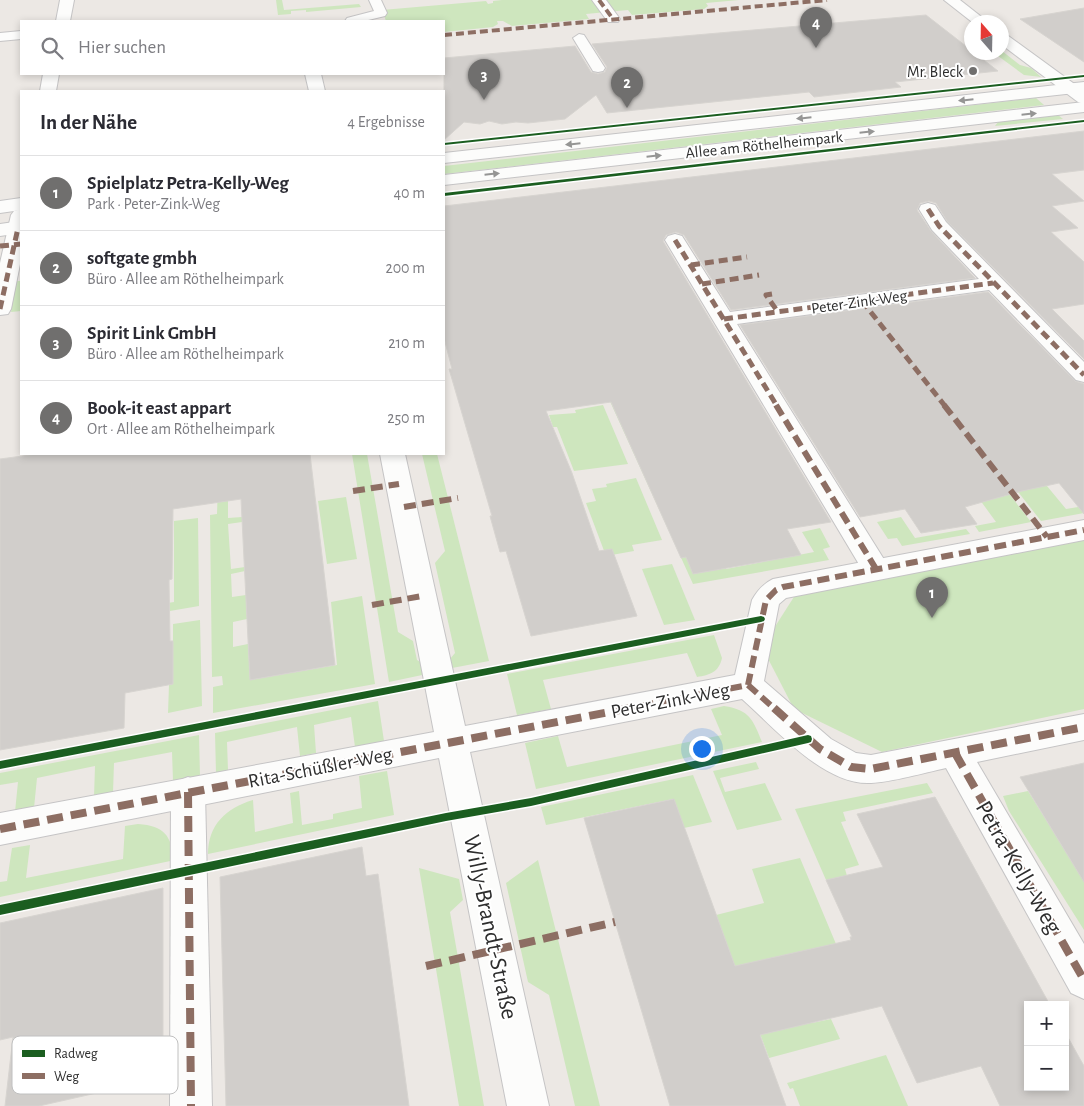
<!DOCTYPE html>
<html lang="de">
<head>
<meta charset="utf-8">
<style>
  :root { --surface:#fff; --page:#f2f2f3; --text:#2b2b33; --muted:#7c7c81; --line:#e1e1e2; --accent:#706f6e }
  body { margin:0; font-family:"Alegreya Sans",sans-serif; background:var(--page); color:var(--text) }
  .controls { position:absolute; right:15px; bottom:15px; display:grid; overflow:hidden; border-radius:0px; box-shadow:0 2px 8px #0003 }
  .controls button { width:45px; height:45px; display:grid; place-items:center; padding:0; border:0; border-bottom:1px solid var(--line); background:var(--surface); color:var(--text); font:25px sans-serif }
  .compass { position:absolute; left:964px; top:15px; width:45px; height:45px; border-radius:50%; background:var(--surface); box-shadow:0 2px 8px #0003; rotate:340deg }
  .you { position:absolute; left:701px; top:748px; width:18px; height:18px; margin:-12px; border:4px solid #fff; border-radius:50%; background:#1a73e8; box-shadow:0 0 0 8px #1a73e833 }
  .badge { display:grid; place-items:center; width:32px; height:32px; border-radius:50%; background:var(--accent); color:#fff; font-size:16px; font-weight:700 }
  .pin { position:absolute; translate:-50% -41px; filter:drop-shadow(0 1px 2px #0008) }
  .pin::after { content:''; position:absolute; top:26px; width:18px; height:15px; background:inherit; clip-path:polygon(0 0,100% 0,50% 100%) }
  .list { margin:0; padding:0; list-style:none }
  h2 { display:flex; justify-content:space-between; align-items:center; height:65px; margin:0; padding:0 20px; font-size:21px }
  h2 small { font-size:16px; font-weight:400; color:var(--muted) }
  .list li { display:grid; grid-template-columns:32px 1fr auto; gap:15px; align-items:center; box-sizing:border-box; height:75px; padding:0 20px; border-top:1px solid var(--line) }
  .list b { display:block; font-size:19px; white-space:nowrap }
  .list p { margin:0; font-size:16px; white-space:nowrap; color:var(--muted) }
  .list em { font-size:16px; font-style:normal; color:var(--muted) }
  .icon { flex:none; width:28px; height:28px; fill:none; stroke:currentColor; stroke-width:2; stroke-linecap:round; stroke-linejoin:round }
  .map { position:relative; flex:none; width:1084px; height:1106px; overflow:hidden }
  .search { position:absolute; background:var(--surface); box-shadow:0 2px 8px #0003; left:20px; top:20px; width:425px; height:55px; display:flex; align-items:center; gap:12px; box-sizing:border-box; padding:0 18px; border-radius:0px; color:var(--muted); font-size:19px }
  .panel { position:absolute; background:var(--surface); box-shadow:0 2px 8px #0003; left:20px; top:90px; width:425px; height:365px; border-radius:0px }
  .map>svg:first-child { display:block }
  .green { fill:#cee6be }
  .building { fill:#d1cecb; stroke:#d7d4d0 }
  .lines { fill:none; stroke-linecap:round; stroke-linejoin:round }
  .service-casing { stroke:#c5c4c5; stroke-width:2 }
  .pedestrian-casing { stroke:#c5c4c5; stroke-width:2 }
  .minor-casing { stroke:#c5c4c5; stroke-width:2 }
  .tertiary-casing { stroke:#c5c4c5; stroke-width:2 }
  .service { fill:#fcfcfb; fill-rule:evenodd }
  .pedestrian { fill:#fcfcfb; fill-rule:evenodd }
  .minor { fill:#fcfcfb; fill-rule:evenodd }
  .tertiary { fill:#fcfcfb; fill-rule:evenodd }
  .quiet-far3 { stroke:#8d6e63; stroke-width:4; stroke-dasharray:8 4; stroke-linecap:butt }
  .quiet-far2 { stroke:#8d6e63; stroke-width:5; stroke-dasharray:9 5; stroke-linecap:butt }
  .quiet-far1 { stroke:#8d6e63; stroke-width:6; stroke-dasharray:12 6; stroke-linecap:butt }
  .quiet { stroke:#8d6e63; stroke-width:8; stroke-dasharray:16 8; stroke-linecap:butt }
  .cycleway-casing { stroke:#fff; stroke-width:3 }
  .cycleway { fill:#1b5e20; fill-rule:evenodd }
  .oneway { fill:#959594 }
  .poi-dot { fill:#706f6e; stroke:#fff; stroke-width:2 }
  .labels { text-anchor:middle; stroke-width:4; stroke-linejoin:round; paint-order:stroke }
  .far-poi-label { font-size:16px; fill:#2e2e2e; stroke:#fff; text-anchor:end }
  .far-street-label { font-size:16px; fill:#2e2e2e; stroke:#fff }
  .street-label { font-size:20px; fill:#2e2e2e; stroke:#fff }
  .near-street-label { font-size:24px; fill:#2e2e2e; stroke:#fff }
  .key { fill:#fff; stroke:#c0c0c0; stroke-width:1 }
  .key-label { font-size:14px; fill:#2e2e2e }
</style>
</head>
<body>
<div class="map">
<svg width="1084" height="1106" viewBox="0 0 1084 1106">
  <rect width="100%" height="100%" fill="#ece8e4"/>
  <g class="green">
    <path d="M276 0H282L284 10 359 4 361 7 306 12V10L291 11V14L278 15Z"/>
    <path d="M502 0H739L706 3 708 6 704 9 632 15 628 10 586 14 589 19 512 26 503 21H497L498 24 493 27 444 32V21H386L382 10 486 1 488 4 493 3V1Z"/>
    <path d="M1002 51 1020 65 1031 68 1041 77 1024 75 994 53Z"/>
    <path d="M1036 98 1044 105 444 174V166Z"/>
    <path d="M1058 115 1063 119 995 126 998 122Z"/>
    <path d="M16 281H21V311L11 312Z"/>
    <path d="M876 312 995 423 1066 509 1084 506V513L1041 521Z"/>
    <path d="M869 313 1031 522 979 532 975 526 996 522 972 489Z"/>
    <path d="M588 353 653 419 726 569 814 552 802 532 820 528 830 547 823 549 829 560 693 584Z"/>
    <path d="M603 405 628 464 574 471 557 427H553L549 415 576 413 575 410Z"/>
    <path d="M352 454H367L398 632 413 641 417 660 424 664 427 674 389 682Z"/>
    <path d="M422 454H437L489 661 452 668 450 659 455 653 435 563 445 551Z"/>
    <path d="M636 478 662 540 632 545 634 551 606 556 586 503 596 501 592 489 607 487 606 484Z"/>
    <path d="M218 483 228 498V518L242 517V522L228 524 231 569 245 567V571L231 574 232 597 246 595 247 619 233 622V647L248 644 250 680 337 665 331 602 362 596 375 684 213 713V687L223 685 222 676 212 677 210 515 217 514Z"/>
    <path d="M346 497 357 559 327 564 318 501Z"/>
    <path d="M901 517 915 538 966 529 970 534 902 546 897 538 888 539 877 522Z"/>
    <path d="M198 518 199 606 129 618 142 607 174 602V521Z"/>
    <path d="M1084 537V709L882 752 794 709 762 647 799 589Z"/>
    <path d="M672 564 695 620 664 625 642 569Z"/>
    <path d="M200 620 202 706 168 713 169 685 173 684V624Z"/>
    <path d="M714 635 722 658C719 672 710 675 697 677L687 653 543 680 551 709 517 715 507 674Z"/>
    <path d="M378 701 384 741 355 747 351 717 314 725 316 753 300 756 297 727 227 742 228 770 216 773 215 733Z"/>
    <path d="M724 706C750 710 753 720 762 742L536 789 525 743 558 736 567 767 722 735 711 709Z"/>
    <path d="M199 735 200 776 173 781 172 752 114 763 113 793 94 797 95 766 37 778 34 808 15 812 18 782 0 785V773Z"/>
    <path d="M756 762 759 769 720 778 725 792 765 783 782 820 737 830 713 771Z"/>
    <path d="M387 771 394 815 208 854C208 825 226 808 253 800L255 832 293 823 290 793 299 791 302 825 333 819V814L362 808 359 776Z"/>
    <path d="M693 775 712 822 684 828 673 799 546 825 541 807Z"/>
    <path d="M927 783 933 793 843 812 846 821 841 822 859 865 845 869 847 876 826 880 795 809Z"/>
    <path d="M1028 791 1081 876 1084 875V930L1009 811 1003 796Z"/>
    <path d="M138 824C165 826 170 835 175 860L0 897V882L7 881 12 848 30 845 26 878 123 859 125 826Z"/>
    <path d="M800 858 836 944 786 955 812 1023 831 1019 840 1039 769 1058 716 915 764 903 752 869Z"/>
    <path d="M538 860 600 1106H575L549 995 528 982 506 883Z"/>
    <path d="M419 868 459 879 463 900 450 912 484 1106H459Z"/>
    <path d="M886 1055 908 1106H800L793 1088 790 1089 787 1083Z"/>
  </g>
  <g class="building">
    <path d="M1084 8V62L1020 19Z"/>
    <path d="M926 15 998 71 895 82 901 87 814 97 809 92 607 113 596 95 565 119 528 123 516 122 502 124 489 121 480 124 464 122 444 140V58L575 46 591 72 598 74 605 72 607 67 592 44Z"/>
    <path d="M1084 131V170L1052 174 1084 201 1052 206 1078 228 1051 232 1084 262V304L1052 309 1084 341V359L947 221 936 203 929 201 920 203 917 210 931 231 975 278 731 310 684 235 676 232 666 235 663 241 831 522 787 529 801 555 693 574 686 557 681 558 611 402 546 411 572 473 599 551 612 549 637 616 531 636 506 551 500 552 490 516H492L449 369H452L444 338V206Z"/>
    <path d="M988 292 1075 381 1084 384V514L1059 483 1022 491 965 507 977 524 921 533 905 509 860 517 740 325Z"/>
    <path d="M37 454H310L335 665 250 680 241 499 173 509 172 579 169 580 170 641H173V684L125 693 124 728 0 750V459Z"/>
    <path d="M1084 763V882L1020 777Z"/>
    <path d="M935 797 1050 1005H1028V1087H1065V1032L1084 1066V1106H1000L981 1066 917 1083 882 1006 760 1035 786 1106H670L584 818 674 799 735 966 851 940 850 937H852L826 880 883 867 857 814Z"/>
    <path d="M362 847 366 876 378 874 409 1106H226L220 877Z"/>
    <path d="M163 888V1078L39 1106H5L13 1037 0 1040V923Z"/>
  </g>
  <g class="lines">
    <defs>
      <g id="service">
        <path d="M369 0H381L387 13 385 16 364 21H345L347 18 374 11Z"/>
        <path d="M579 34 584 35 605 68 603 71 598 72 593 71 573 38Z"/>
      </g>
      <g id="pedestrian">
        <path d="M592 0H606L620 19 618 22H608Z"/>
        <path d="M928 203 935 205 946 222 1084 362V382L1076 380 989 290 737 324 890 569 886 576 876 579 866 576 665 240 668 236 675 234 682 236 730 312 979 279 932 230 919 209 921 205Z"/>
        <path d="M188 777 200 782 205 792 212 1106H170L171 792 176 782Z"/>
      </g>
      <g id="minor">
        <path d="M60 0H74L70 21H56Z"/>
        <path d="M944 0H960L988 22H972Z"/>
        <path d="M21 31V39L0 41V33Z"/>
        <path d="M1002 34 1007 35 1084 91V104L1078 102 1002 45Z"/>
        <path d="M43 74H59L56 91H40Z"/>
        <path d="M305 74H321L325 91H309Z"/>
        <path d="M21 209V259L11 309 8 314 0 315V263L11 215 14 211Z"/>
        <path d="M380 454H405L465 726 735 675 752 600C757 591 763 584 773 579L1084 520V540L786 598 779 604 764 681 831 739 856 753 871 755 1084 714V740L977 762 1084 944V999L1071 993 946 768C924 773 892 782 871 783 824 786 775 728 742 699L470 752 549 1106H507L439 758 0 845V813L434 732Z"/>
      </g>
      <g id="tertiary">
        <path d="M1084 82V92L444 163V153Z"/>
        <path d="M1084 102V112L444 185V175Z"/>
        <path d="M21 198V210L0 213V201Z"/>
        <path d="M21 221V233L0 236V224Z"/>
      </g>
    </defs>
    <use href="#service" class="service-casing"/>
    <use href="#pedestrian" class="pedestrian-casing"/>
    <use href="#minor" class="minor-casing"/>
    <use href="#tertiary" class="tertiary-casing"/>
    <use href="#service" class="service"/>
    <use href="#pedestrian" class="pedestrian"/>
    <use href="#minor" class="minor"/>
    <use href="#tertiary" class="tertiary"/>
    <g class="quiet-far3">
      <path d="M599 0 613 19"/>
      <path d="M444 35 827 0"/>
    </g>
    <g class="quiet-far2">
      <path d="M928 209 939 226 1084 375"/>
      <path d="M675 240 777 406"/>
      <path d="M0 246 21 244"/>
      <path d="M691 265 747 257"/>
      <path d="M702 284 759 275"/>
      <path d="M772 294 766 295 778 312"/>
      <path d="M862 301 945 406"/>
      <path d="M0 309 18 228"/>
      <path d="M724 319 993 283"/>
    </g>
    <g class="quiet-far1">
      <path d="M776 405 876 569"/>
      <path d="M944 405 1047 537"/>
      <path d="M353 491 399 484"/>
      <path d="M404 507 458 498"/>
      <path d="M372 605 422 596"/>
      <path d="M748 685 775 709"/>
      <path d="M624 709 748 685 766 600 776 590 783 587 1084 530"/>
    </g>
    <g class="quiet">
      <path d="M774 708 820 749 851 767 871 769 1084 727"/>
      <path d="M955 753 1084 980"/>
      <path d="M188 792 191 1106"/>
      <path d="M0 829 630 708"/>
      <path d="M426 966 615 922"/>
    </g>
    <defs>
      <g id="cycleway">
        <path d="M1084 75V77L444 145V143Z"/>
        <path d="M1084 120V122L444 196V193Z"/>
        <path d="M761 616 764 617 765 619 764 621 761 622 0 769V761Z"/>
        <path d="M808 735 811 736 812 739 811 742 808 743 531 806 446 821 0 915V905L446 813 531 798Z"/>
      </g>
    </defs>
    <use href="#cycleway" class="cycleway-casing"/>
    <use href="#cycleway" class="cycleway"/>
  </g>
  <defs><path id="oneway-solid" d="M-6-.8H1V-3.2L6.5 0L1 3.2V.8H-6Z" transform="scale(1.25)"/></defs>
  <g class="oneway">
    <use href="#oneway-solid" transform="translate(966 100) rotate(174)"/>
    <use href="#oneway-solid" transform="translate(1029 114) rotate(-6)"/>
    <use href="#oneway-solid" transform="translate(804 118) rotate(174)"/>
    <use href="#oneway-solid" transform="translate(867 132) rotate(-6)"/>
    <use href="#oneway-solid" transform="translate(573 144) rotate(174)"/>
    <use href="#oneway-solid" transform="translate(654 156) rotate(-6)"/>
    <use href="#oneway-solid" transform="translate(492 174) rotate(-6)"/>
  </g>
  <circle class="poi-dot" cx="973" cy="71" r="5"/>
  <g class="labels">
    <g class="far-poi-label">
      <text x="963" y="77">Mr. Bleck</text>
    </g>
    <g class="far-street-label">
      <text transform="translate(764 144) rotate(-6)" y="6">Allee am Röthelheimpark</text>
      <text transform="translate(859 301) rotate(-8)" y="6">Peter-Zink-Weg</text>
    </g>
    <g class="street-label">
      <text transform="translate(670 700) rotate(-11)" y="7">Peter-Zink-Weg</text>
      <text transform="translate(320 767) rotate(-11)" y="7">Rita-Schüßler-Weg</text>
    </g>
    <g class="near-street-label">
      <text transform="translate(1019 867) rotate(60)" y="8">Petra-Kelly-Weg</text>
      <text transform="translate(491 927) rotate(78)" y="8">Willy-Brandt-Straße</text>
    </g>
  </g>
  <rect x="12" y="1036" width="166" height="58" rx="8" class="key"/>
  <rect x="22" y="1050" width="23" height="7" fill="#1b5e20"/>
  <rect x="22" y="1073" width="23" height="6" fill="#8d6e63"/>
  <g class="key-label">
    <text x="54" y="1058">Radweg</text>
    <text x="54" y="1081">Weg</text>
  </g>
</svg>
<div class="controls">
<button>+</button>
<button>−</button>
</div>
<svg class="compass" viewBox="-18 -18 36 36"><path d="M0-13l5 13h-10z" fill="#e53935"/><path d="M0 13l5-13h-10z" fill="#7c7c81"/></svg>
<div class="you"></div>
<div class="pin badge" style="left:932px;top:618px">1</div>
<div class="pin badge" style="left:627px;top:108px">2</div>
<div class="pin badge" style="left:484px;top:100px">3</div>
<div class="pin badge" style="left:816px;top:48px">4</div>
<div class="search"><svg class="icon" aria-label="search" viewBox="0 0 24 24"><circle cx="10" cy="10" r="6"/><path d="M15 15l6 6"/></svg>Hier suchen</div>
<section class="panel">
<h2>In der Nähe<small>4 Ergebnisse</small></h2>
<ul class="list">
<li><span class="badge">1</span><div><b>Spielplatz Petra-Kelly-Weg</b><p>Park · Peter-Zink-Weg</p></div><em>40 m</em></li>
<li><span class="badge">2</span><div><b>softgate gmbh</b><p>Büro · Allee am Röthelheimpark</p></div><em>200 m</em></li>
<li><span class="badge">3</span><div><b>Spirit Link GmbH</b><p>Büro · Allee am Röthelheimpark</p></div><em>210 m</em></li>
<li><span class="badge">4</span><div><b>Book-it east appart</b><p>Ort · Allee am Röthelheimpark</p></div><em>250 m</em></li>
</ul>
</section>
</div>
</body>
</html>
